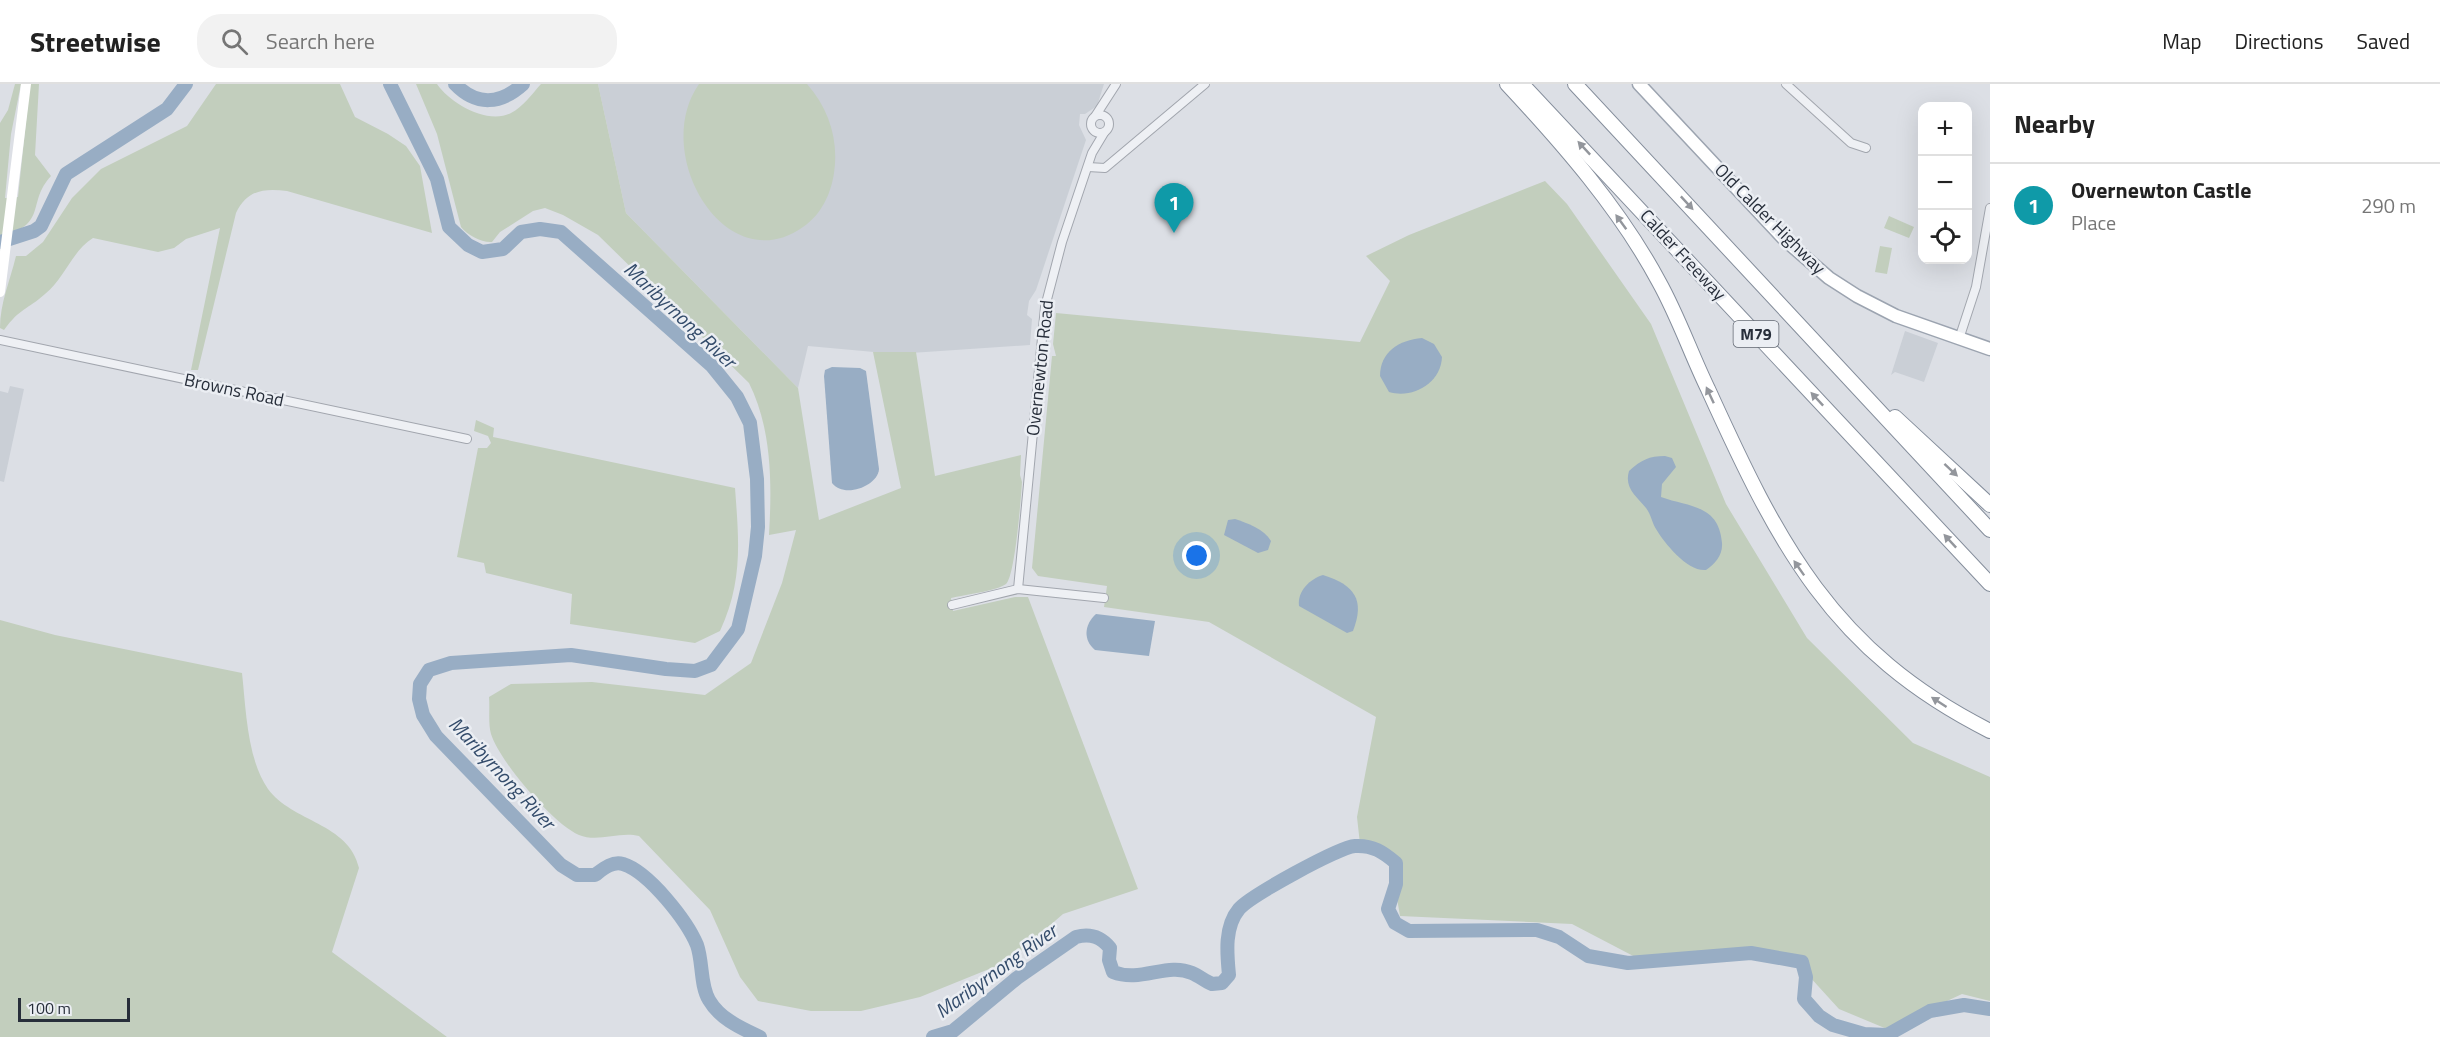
<!DOCTYPE html>
<html lang="en">
<head>
<meta charset="utf-8">
<style>
  :root { --surface:#fff; --page:#f2f2f2; --text:#222; --muted:#767676; --line:#e0e0e0; --accent:#c54659 }
  body { margin:0; font-family:"Titillium Web",sans-serif; background:var(--page); color:var(--text) }
  .controls { position:absolute; right:18px; top:18px; display:grid; overflow:hidden; border-radius:12px; box-shadow:0 6px 24px #0002 }
  .controls button { width:54px; height:54px; display:grid; place-items:center; padding:0; border:0; border-bottom:2px solid var(--line); background:var(--surface); color:var(--text); font:30px sans-serif }
  .scale { position:absolute; left:18px; bottom:15px; width:112px; box-sizing:border-box; padding-left:6px; border:3px solid #272e3a; border-top:0; font-size:16px; line-height:21px; white-space:nowrap; color:#272e3a; -webkit-text-stroke:4px #ebeef3; paint-order:stroke }
  .you { position:absolute; left:1197px; top:472px; width:21px; height:21px; margin:-15px; border:4px solid #fff; border-radius:50%; background:#1a73e8; box-shadow:0 0 0 9px #1a73e833 }
  .badge { display:grid; place-items:center; width:39px; height:39px; border-radius:50%; background:var(--accent); color:#fff; font-size:20px; font-weight:700 }
  .pin { position:absolute; translate:-50% -50px; filter:drop-shadow(0 2px 3px #0008) }
  .pin::after { content:''; position:absolute; top:32px; width:21px; height:18px; background:inherit; clip-path:polygon(0 0,100% 0,50% 100%) }
  .list { margin:0; padding:0; list-style:none }
  h2 { display:flex; justify-content:space-between; align-items:center; height:78px; margin:0; padding:0 24px; font-size:26px }
  h2 small { font-size:20px; font-weight:400; color:var(--muted) }
  .list li { display:grid; grid-template-columns:39px 1fr auto; gap:18px; align-items:center; box-sizing:border-box; height:84px; padding:0 24px; border-top:2px solid var(--line) }
  .list b { display:block; font-size:22px; white-space:nowrap }
  .list p { margin:0; font-size:20px; white-space:nowrap; color:var(--muted) }
  .list em { font-size:20px; font-style:normal; color:var(--muted) }
  .icon { flex:none; width:33px; height:33px; fill:none; stroke:currentColor; stroke-width:2; stroke-linecap:round; stroke-linejoin:round }
  .map { position:relative; flex:none; width:1990px; height:953px; overflow:hidden }
  header { display:flex; align-items:center; gap:36px; box-sizing:border-box; height:84px; padding:0 30px; background:var(--surface); border-bottom:2px solid var(--line) }
  header strong { font-size:28px }
  nav { display:flex; gap:33px; margin-inline-start:auto; font-size:21px }
  .search { width:420px; height:54px; background:var(--page); display:flex; align-items:center; gap:15px; box-sizing:border-box; padding:0 21px; border-radius:24px; color:var(--muted); font-size:22px }
  main { display:flex }
  aside { flex:1; background:var(--surface) }
  .map>svg:first-child { display:block }
  .built { fill:#cacfd6 }
  .green { fill:#c2cebd }
  .water { fill:#98adc4 }
  .lines { fill:none; stroke-linecap:round; stroke-linejoin:round }
  .river { stroke:#98adc4; stroke-width:14 }
  .street-casing { stroke:#a2a6ae; stroke-width:10 }
  .primary-casing { stroke:#9ca4b0; stroke-width:15 }
  .highway-casing { stroke:#848d9b; stroke-width:16 }
  .street { stroke:#eef0f4; stroke-width:8 }
  .secondary { stroke:#fff; stroke-width:10 }
  .primary { stroke:#fff; stroke-width:12 }
  .highway { stroke:#fff; stroke-width:14 }
  .oneway { fill:#93969c }
  .labels { text-anchor:middle; stroke-width:5; stroke-linejoin:round; paint-order:stroke }
  .shield { fill:#ebeef3; stroke:#626872; stroke-width:1.5 }
  .shield-label { font-size:16px; font-weight:bold; fill:#272e3a }
  .street-label { font-size:18px; fill:#272e3a; stroke:#ebeef3 }
  .water-label { font-size:20px; font-style:italic; fill:#344c6b; stroke:#ebeef3 }
</style>
</head>
<body>
<header>
<strong>Streetwise</strong>
<div class="search"><svg class="icon" aria-label="search" viewBox="0 0 24 24"><circle cx="10" cy="10" r="6"/><path d="M15 15l6 6"/></svg>Search here</div>
<nav><a>Map</a><a>Directions</a><a>Saved</a></nav>
</header>
<main>
<div class="map">
<svg width="1990" height="953" viewBox="0 0 1990 953">
  <rect width="100%" height="100%" fill="#dcdfe5"/>
  <g class="built">
    <path d="M598 0H1104L1097 22 1085 30H1080L1079 41 1086 56 1036 206 1029 217 1027 231 1032 235 1030 261 896 270 808 262 798 304 626 129Z"/>
    <path d="M1905 247 1938 259 1924 298 1895 288 1891 291Z"/>
    <path d="M10 302 24 305 4 398 0 397V307L8 309Z"/>
  </g>
  <g class="green">
    <path d="M15 0H21L11 50 5 114 18 113 30 0H39L35 71 51 92C26 119 49 140 0 153V39L8 26Z"/>
    <path d="M216 0H340L355 33 388 50 406 62 420 82 432 149 287 107C264 104 247 106 236 129L198 286H191L220 144 186 155 174 164 158 168 93 154C72 167 65 194 45 210 27 226 20 224 4 246L0 244C0 219 10 197 16 172H26L43 158 72 114 101 85 187 42Z"/>
    <path d="M416 0H437C450 19 487 41 511 29 523 23 532 10 541 0H598L626 129 798 304 819 436 901 404 873 268H916L935 392 1021 371 1020 391 1022 398C1021 414 1015 492 1006 500 996 507 964 511 951 514L953 527 1015 513H1028L1138 805 1063 830 1009 877 920 913 861 927H811L758 917 740 893 710 826 639 752C619 747 598 759 579 751 553 740 500 678 491 650 488 640 490 624 489 613L511 600 592 598 705 611 751 579 782 499 796 446 769 451C772 400 772 345 749 299L598 151 563 131 545 124 533 127 500 148 492 158C482 159 467 151 461 143L437 50Z"/>
    <path d="M699 0H807C829 25 839 56 834 89 831 110 821 131 803 143 726 198 650 70 699 0Z"/>
    <path d="M1545 97 1567 120 1651 240 1726 420 1807 554 1913 659 1990 693V917L1962 910 1887 945 1839 925 1788 869 1639 875 1572 840 1400 832 1389 767 1369 757 1360 760 1357 733 1376 633 1209 538 1104 523 1107 502 1038 492 1032 484 1052 272H1056L1053 260 1056 229 1360 258 1390 197 1366 172 1409 151Z"/>
    <path d="M1889 132 1914 143 1909 154 1884 144Z"/>
    <path d="M1880 162 1892 164 1887 190 1875 188Z"/>
    <path d="M476 336 494 344 493 353 735 404C739 458 743 497 720 547L695 559 570 540 572 510 486 489 484 479 457 473 478 364H487L491 359 488 352 474 347Z"/>
    <path d="M0 536 55 551 242 589C246 625 247 675 268 705 292 738 349 739 359 784L332 868 447 953H0Z"/>
  </g>
  <g class="water">
    <path d="M1422 254 1434 260 1442 273C1441 299 1413 315 1389 308L1380 292C1380 268 1399 256 1422 254Z"/>
    <path d="M832 283 860 284 866 287 879 385C878 402 844 415 832 399L824 292 825 286Z"/>
    <path d="M1665 372 1672 374 1676 383 1662 400 1661 413C1688 423 1719 420 1722 459 1723 471 1715 480 1706 486 1688 488 1665 460 1656 445 1652 439 1651 430 1646 424 1636 412 1624 404 1629 387 1641 376 1649 372 1665 372Z"/>
    <path d="M1235 435C1247 439 1264 445 1271 457L1268 466 1258 469 1224 451 1228 436Z"/>
    <path d="M1323 491C1355 501 1365 516 1353 547L1347 549 1299 522C1297 507 1310 495 1323 491Z"/>
    <path d="M1096 530 1155 537 1149 572 1095 566C1083 556 1084 541 1096 530Z"/>
  </g>
  <g class="lines">
    <g class="river">
      <path d="M390 0 437 95 449 143 468 161 482 168 503 165 521 148 540 145 561 148 712 282 737 313 750 339 757 395 758 443 755 472 738 545 711 581 695 587 666 585 571 571 451 579 429 586 420 600 419 615 423 631 436 652 561 781 577 791H595C603 785 612 777 623 780 649 788 687 837 697 861 703 878 700 901 709 916 720 935 741 944 760 953"/>
      <path d="M455 0C477 23 501 20 523 0"/>
      <path d="M0 158 34 147 41 142 66 90 167 25 186 0"/>
      <path d="M933 953 953 947 1017 894 1076 853C1091 849 1101 853 1110 864L1109 876 1113 888C1141 899 1167 878 1192 889 1199 892 1205 897 1212 900L1222 899 1229 891C1227 870 1224 843 1239 825 1250 812 1339 763 1355 762 1373 761 1383 768 1396 779V800L1388 825 1395 839 1409 847 1537 846 1559 853 1588 872 1628 879 1751 869 1802 878 1806 893 1804 915 1819 932 1833 941 1864 950 1887 951 1930 927 1964 921 1990 925"/>
    </g>
    <defs>
      <g id="street">
        <path d="M1786 0 1851 59 1866 64"/>
        <circle cx="1100" cy="40" r="9"/>
        <path d="M1096 31 1116 0"/>
        <path d="M1088 83 1105 84 1205 0"/>
        <path d="M1959 255 1976 203 1990 124"/>
        <path d="M0 256 467 355"/>
        <path d="M1018 505 1045 223 1062 158 1092 69 1104 49"/>
        <path d="M952 521 1018 505 1104 514"/>
      </g>
      <path id="primary" d="M1639 0 1784 155 1829 194 1857 212 1896 232 1990 265"/>
      <g id="highway">
        <path d="M1507 0C1563 60 1620 125 1659 198 1678 232 1691 270 1708 305 1778 459 1831 567 1990 647"/>
        <path d="M1522 0 1990 500"/>
        <path d="M1575 0 1990 446"/>
        <path d="M1895 333 1990 421"/>
      </g>
    </defs>
    <use href="#street" class="street-casing"/>
    <use href="#primary" class="primary-casing"/>
    <use href="#highway" class="highway-casing"/>
    <use href="#street" class="street"/>
    <path class="secondary" d="M0 208 26 0"/>
    <use href="#primary" class="primary"/>
    <use href="#highway" class="highway"/>
  </g>
  <defs><path id="oneway-solid" d="M-6-.8H1V-3.2L6.5 0L1 3.2V.8H-6Z" transform="scale(1.5)"/></defs>
  <g class="oneway">
    <use href="#oneway-solid" transform="translate(1584 64) rotate(-133)"/>
    <use href="#oneway-solid" transform="translate(1687 119) rotate(47)"/>
    <use href="#oneway-solid" transform="translate(1621 138) rotate(-126)"/>
    <use href="#oneway-solid" transform="translate(1710 311) rotate(-115)"/>
    <use href="#oneway-solid" transform="translate(1817 315) rotate(-133)"/>
    <use href="#oneway-solid" transform="translate(1951 386) rotate(43)"/>
    <use href="#oneway-solid" transform="translate(1950 457) rotate(-133)"/>
    <use href="#oneway-solid" transform="translate(1799 484) rotate(-125)"/>
    <use href="#oneway-solid" transform="translate(1939 618) rotate(-147)"/>
  </g>
  <g class="labels">
    <rect class="shield" x="1733.5" y="237" width="45" height="26" rx="4.5"/>
    <g class="shield-label">
      <text x="1756" y="256">M79</text>
    </g>
    <g class="street-label">
      <text transform="translate(1770 135) rotate(45)" y="6">Old Calder Highway</text>
      <text transform="translate(1683 171) rotate(47)" y="6">Calder Freeway</text>
      <text transform="translate(1040 284) rotate(-84)" y="6">Overnewton Road</text>
      <text transform="translate(234 306) rotate(12)" y="6">Browns Road</text>
    </g>
    <g class="water-label">
      <text transform="translate(680 231) rotate(43)" y="7">Maribyrnong River</text>
      <text transform="translate(502 689) rotate(47)" y="7">Maribyrnong River</text>
      <text transform="translate(996 887) rotate(-36)" y="7">Maribyrnong River</text>
    </g>
  </g>
</svg>
<div class="controls">
<button>+</button>
<button>−</button>
<button><svg class="icon" aria-label="locate" viewBox="0 0 24 24"><circle cx="12" cy="12" r="6"/><path d="M12 2v4M12 18v4M2 12h4M18 12h4"/></svg></button>
</div>
<div class="scale">100 m</div>
<div class="you"></div>
<div class="pin badge" style="left:1174px;top:149px;background:#0f9aa8">1</div>
</div>
<aside>
<h2>Nearby<small></small></h2>
<ul class="list">
<li><span class="badge" style="background:#0f9aa8">1</span><div><b>Overnewton Castle</b><p>Place</p></div><em>290 m</em></li>
</ul>
</aside>
</main>
</body>
</html>
